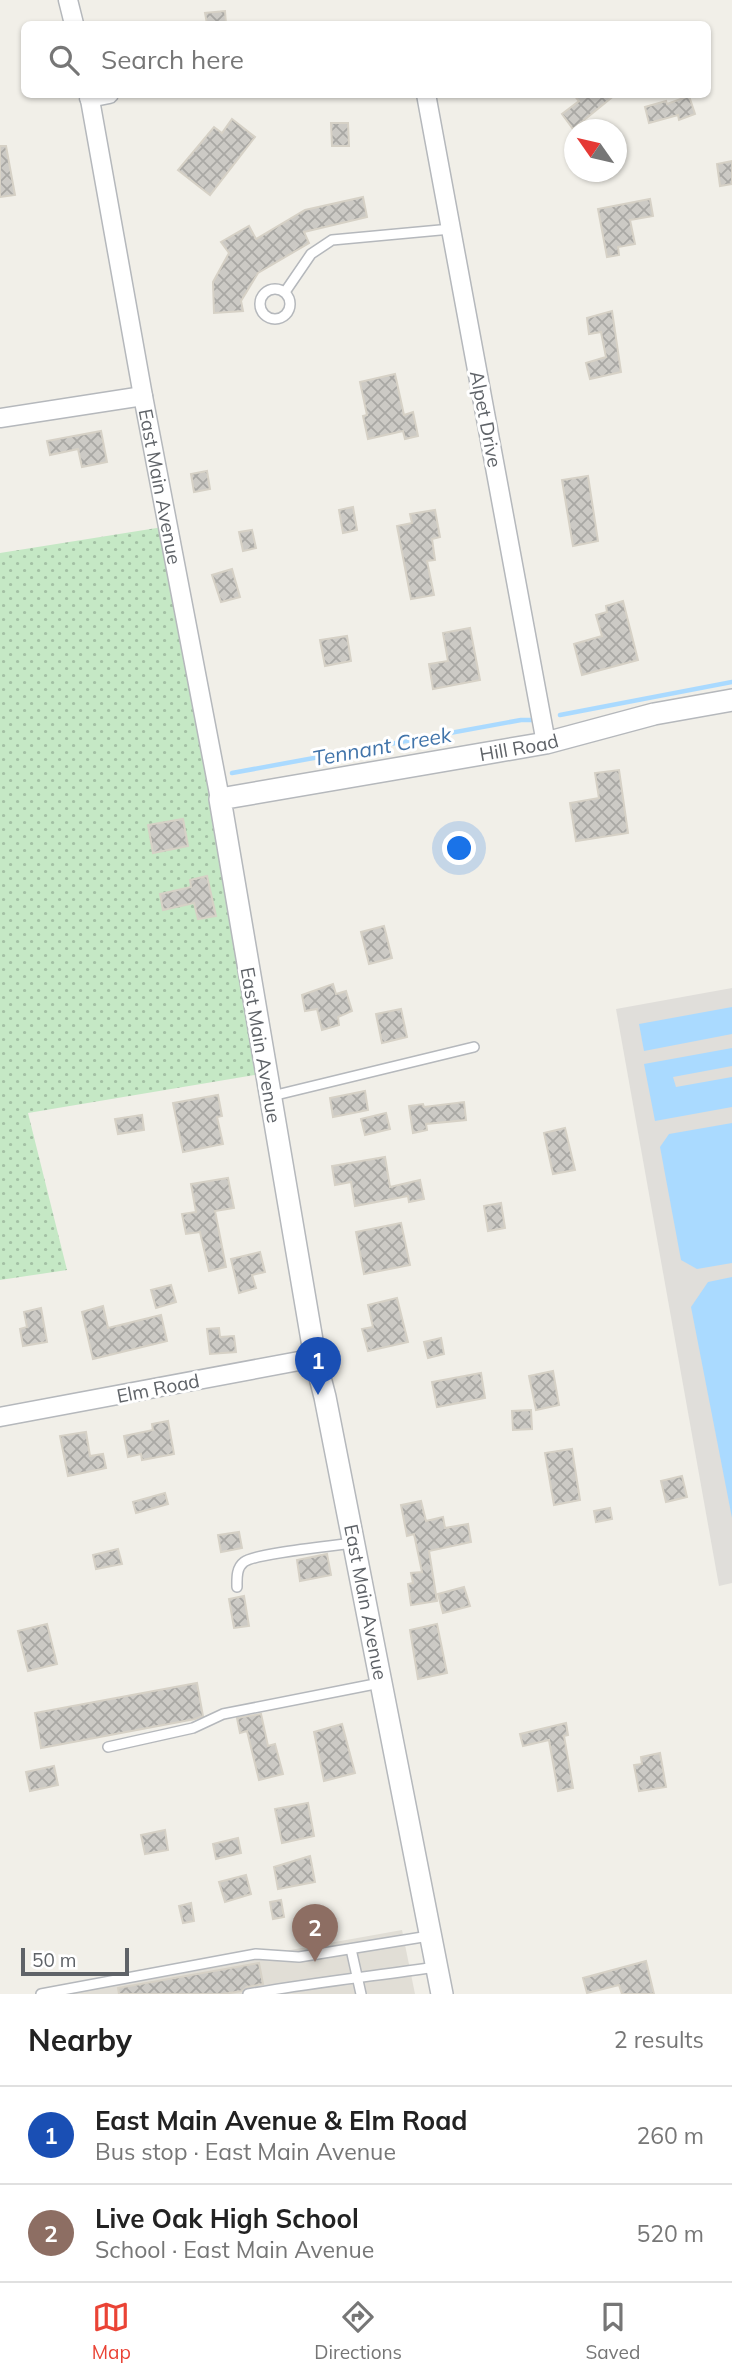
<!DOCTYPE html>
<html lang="en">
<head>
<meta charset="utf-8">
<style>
  :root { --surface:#fff; --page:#f2f2f2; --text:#222; --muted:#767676; --line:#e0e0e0; --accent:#ea4335 }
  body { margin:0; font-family:Mulish,sans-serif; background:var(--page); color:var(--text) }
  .compass { position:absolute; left:564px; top:119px; width:63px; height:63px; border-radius:50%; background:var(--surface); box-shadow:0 2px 5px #0004; rotate:304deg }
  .scale { position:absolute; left:21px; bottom:18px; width:108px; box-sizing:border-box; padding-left:7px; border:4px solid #5f6368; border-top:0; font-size:19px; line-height:24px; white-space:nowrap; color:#5f6368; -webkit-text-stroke:5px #fff; paint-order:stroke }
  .you { position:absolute; left:460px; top:849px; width:24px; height:24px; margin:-18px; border:5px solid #fff; border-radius:50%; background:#1a73e8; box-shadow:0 0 0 10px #1a73e833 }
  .badge { display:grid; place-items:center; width:46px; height:46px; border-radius:50%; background:var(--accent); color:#fff; font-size:23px; font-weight:700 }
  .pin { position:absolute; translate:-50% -58px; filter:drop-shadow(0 2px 4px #0008) }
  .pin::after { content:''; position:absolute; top:37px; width:24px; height:21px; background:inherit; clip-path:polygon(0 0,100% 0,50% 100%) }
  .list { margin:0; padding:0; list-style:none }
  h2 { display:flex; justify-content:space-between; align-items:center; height:91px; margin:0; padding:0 28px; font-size:30px }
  h2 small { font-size:23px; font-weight:400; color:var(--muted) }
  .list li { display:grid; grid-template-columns:46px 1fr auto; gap:21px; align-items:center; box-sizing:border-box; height:98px; padding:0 28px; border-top:2px solid var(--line) }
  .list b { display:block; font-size:26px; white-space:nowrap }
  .list p { margin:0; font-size:23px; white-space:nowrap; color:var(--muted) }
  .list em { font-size:23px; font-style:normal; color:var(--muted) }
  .icon { flex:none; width:38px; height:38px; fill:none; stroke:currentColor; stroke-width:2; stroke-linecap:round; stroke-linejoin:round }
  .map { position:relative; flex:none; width:732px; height:1994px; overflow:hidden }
  .search { position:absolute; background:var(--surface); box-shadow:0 2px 5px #0004; left:21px; right:21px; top:21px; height:77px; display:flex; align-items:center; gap:18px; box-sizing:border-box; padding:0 24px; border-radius:10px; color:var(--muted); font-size:26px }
  .sheet { height:287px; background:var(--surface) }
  nav { display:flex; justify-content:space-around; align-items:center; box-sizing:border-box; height:98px; border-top:2px solid var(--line); background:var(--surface); font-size:19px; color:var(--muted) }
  nav a { display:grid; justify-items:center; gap:4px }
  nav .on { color:var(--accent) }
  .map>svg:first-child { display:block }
  .industrial { fill:#e0deda }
  .education { fill:#e1ded6 }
  .grass { fill:url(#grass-dots) }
  .water { fill:#aadaff }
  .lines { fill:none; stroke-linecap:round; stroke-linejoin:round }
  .stream { stroke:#aadaff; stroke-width:4.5 }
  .building { fill:url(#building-cross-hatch); stroke:#d6d1c6; stroke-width:2 }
  .service-casing { stroke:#b5b8bc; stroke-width:12 }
  .minor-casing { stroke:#b5b8bc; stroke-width:21 }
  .tertiary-casing { stroke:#b5b8bc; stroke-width:24 }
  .service { stroke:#fff; stroke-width:9 }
  .minor { stroke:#fff; stroke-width:18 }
  .tertiary { stroke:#fff; stroke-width:21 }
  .labels { text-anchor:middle; stroke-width:6; stroke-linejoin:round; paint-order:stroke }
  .street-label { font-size:19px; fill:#5f6368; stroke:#fff }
  .water-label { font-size:21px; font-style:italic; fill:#4174aa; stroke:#fff }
</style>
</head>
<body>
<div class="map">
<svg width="732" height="1994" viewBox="0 0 732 1994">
  <defs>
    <pattern id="grass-dots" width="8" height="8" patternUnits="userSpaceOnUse" patternTransform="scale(1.75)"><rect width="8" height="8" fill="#c5e8c5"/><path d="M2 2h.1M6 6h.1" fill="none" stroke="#a3c0a4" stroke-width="1.8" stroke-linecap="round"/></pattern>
    <pattern id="building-cross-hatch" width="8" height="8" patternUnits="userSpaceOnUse" patternTransform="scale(1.75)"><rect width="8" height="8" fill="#cccac5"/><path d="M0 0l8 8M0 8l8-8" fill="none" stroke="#a9a8a4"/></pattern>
  </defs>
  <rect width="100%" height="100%" fill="#f1efe8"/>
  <path class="industrial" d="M732 988V1583L719 1586 616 1009Z"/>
  <path class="education" d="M402 1930 415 1994H43Z"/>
  <path class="grass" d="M163 527 260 1074 28 1113 67 1270 0 1280V553Z"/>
  <g class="water">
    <path d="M732 1007V1034L644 1051 639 1024Z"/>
    <path d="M732 1048V1066L673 1077 676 1087 732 1077V1107L655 1121 644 1064Z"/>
    <path d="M732 1123V1263L697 1269 681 1260 660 1147 669 1134Z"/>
    <path d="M732 1277V1518L691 1307 708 1282Z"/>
  </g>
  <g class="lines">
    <g class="stream">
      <path d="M560 715 732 682"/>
      <path d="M232 773 521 720H533"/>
    </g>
  </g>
  <g class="building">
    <path d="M225 11 226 24H207L205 13Z"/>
    <path d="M573 94H616L573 129 562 114 579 101Z"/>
    <path d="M689 96 695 114 679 120 678 115 649 123 645 107 666 101 667 104Z"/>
    <path d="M232 119 255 137 210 195 178 170 214 127 222 133Z"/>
    <path d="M331 123H348L349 146H332Z"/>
    <path d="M0 146H6L15 195 0 197Z"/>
    <path d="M732 161V184L720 186 717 164Z"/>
    <path d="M363 197 367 217 304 232 309 243 258 273 241 301 243 311 214 313 213 282 229 253 221 242 249 226 256 239 305 210Z"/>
    <path d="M650 199 653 216 630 220 635 244 618 247 619 255 607 257 598 209Z"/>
    <path d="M612 311 621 372 590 379 586 363 606 357 601 332 589 334 587 318Z"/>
    <path d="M395 374 404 415 413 412 418 436 405 439 403 431 368 439 363 416 367 415 360 382Z"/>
    <path d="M101 431 107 462 82 467 78 449 50 455 47 441Z"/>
    <path d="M207 471 210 489 194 492 191 474Z"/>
    <path d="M588 476 598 541 573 546 562 480Z"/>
    <path d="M353 507 357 530 343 533 339 510Z"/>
    <path d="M435 510 440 537 432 539 435 560 427 561 434 595 411 599 397 526 412 523 410 514Z"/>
    <path d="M252 530 256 548 243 551 239 532Z"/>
    <path d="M232 569 240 597 221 602 212 575Z"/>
    <path d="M623 601 638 660 582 675 574 644 602 636 596 615 607 612 606 606Z"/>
    <path d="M470 628 480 680 433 689 429 664 448 661 443 633Z"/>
    <path d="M347 636 351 661 325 666 320 640Z"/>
    <path d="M619 770 628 833 576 841 570 803 599 798 595 773Z"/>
    <path d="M183 819 188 846 153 853 148 825Z"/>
    <path d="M207 876 216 916 198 919 194 903 163 910 160 894 191 887 190 880Z"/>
    <path d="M384 926 392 958 369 964 361 932Z"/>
    <path d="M333 984 336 994 346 991 352 1011 338 1017 339 1025 322 1030 317 1009 305 1011 302 995Z"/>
    <path d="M401 1009 407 1037 382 1043 376 1014Z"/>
    <path d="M365 1091 368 1110 333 1117 330 1098Z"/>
    <path d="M218 1095 222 1116 217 1117 223 1144 183 1152 173 1103Z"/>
    <path d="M464 1102 466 1120 426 1124 427 1130 413 1133 409 1106 423 1104 424 1107Z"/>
    <path d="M386 1113 390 1129 365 1135 361 1119Z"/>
    <path d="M142 1115 144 1130 118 1134 115 1119Z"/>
    <path d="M565 1128 575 1170 553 1174 544 1133Z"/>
    <path d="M385 1157 390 1187 420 1180 424 1199 409 1202 408 1196 355 1206 351 1182 335 1185 332 1166Z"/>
    <path d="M228 1178 234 1208 215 1211 226 1267 209 1271 200 1232 186 1234 182 1214 196 1212 191 1184Z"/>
    <path d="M501 1203 505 1228 488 1231 484 1206Z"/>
    <path d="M401 1223 410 1265 364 1274 356 1232Z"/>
    <path d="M260 1252 265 1272 252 1275 256 1288 239 1293 231 1259Z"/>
    <path d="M171 1285 176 1302 156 1308 151 1290Z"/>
    <path d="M397 1298 408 1342 368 1351 362 1329 373 1327 368 1305Z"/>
    <path d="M103 1306 108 1328 161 1315 167 1341 93 1359 82 1312Z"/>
    <path d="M41 1308 47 1342 23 1346 20 1329 27 1327 24 1312Z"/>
    <path d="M219 1328 220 1337 234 1336 236 1352 210 1354 207 1329Z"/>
    <path d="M441 1338 444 1354 428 1358 424 1342Z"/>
    <path d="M553 1371 559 1405 536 1410 529 1376Z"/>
    <path d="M481 1373 485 1398 437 1407 432 1382Z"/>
    <path d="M531 1410 532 1429 513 1430 512 1411Z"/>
    <path d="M168 1421 174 1454 142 1460 141 1454 128 1457 124 1436 153 1430 152 1424Z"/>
    <path d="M86 1432 90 1456 103 1454 106 1468 68 1476 60 1436Z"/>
    <path d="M572 1449 580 1500 554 1505 545 1453Z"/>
    <path d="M682 1476 687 1497 666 1502 661 1481Z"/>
    <path d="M165 1493 168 1504 136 1513 133 1502Z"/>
    <path d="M421 1501 426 1521 443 1517 445 1528 468 1524 471 1542 429 1551 437 1601 411 1605 408 1584 413 1583 411 1573 422 1572 414 1534 407 1536 401 1505Z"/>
    <path d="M610 1508 612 1519 596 1522 594 1511Z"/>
    <path d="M239 1532 242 1548 221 1552 218 1535Z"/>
    <path d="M118 1549 122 1564 96 1569 93 1555Z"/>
    <path d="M327 1554 331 1575 300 1581 297 1560Z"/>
    <path d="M464 1587 470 1606 443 1613 438 1594Z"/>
    <path d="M244 1596 249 1626 234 1628 229 1599Z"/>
    <path d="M47 1624 57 1664 28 1671 18 1631Z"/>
    <path d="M437 1624 447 1673 418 1679 410 1630Z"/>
    <path d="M197 1683 203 1716 195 1719 41 1748 35 1713Z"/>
    <path d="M261 1714 268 1746 275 1744 283 1774 259 1780 247 1731 240 1733 237 1718Z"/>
    <path d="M566 1723 568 1735 564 1736 573 1788 558 1791 549 1740 523 1746 520 1734Z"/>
    <path d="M342 1724 355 1773 324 1781 314 1732Z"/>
    <path d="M660 1753 666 1787 639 1791 634 1765 642 1764 641 1757Z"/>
    <path d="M54 1766 58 1785 30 1791 26 1772Z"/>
    <path d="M308 1803 314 1836 282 1843 275 1809Z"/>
    <path d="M165 1830 168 1850 145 1854 141 1835Z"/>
    <path d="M238 1838 241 1853 216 1859 213 1844Z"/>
    <path d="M310 1856 315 1882 278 1889 274 1867Z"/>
    <path d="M246 1875 251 1894 225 1902 219 1882Z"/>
    <path d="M281 1900 284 1917 273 1919 270 1902Z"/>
    <path d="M191 1903 194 1921 183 1923 179 1906Z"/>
    <path d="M646 1961 654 1994H622L619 1985 587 1993 583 1978Z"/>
    <path d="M259 1963 263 1984 247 1987 242 1991 223 1994H119L118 1988Z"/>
  </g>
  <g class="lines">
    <defs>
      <g id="service">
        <circle cx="275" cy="304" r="15"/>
        <path d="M285 292 311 254 332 240 451 229"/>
        <path d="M272 1096 474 1047"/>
        <path d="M237 1587C237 1579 236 1568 244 1562 256 1553 334 1546 353 1543"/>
        <path d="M108 1747 193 1728 223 1714 380 1683"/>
        <path d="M351 1949 361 1994"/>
        <path d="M41 1994 256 1954 299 1957 429 1936"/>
        <path d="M248 1994C310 1983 374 1976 436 1967"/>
      </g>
      <g id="minor">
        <path d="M68 0 74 24"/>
        <path id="s1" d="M89 94 143 396 220 799"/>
        <path d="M426 94 546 743"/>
        <path d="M89 98 109 94"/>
        <path d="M0 418 143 396"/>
        <path d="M0 1417 315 1358"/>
      </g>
      <g id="tertiary">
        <path id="s2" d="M442 1994 325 1397 315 1358 220 799 546 743 654 714 732 700"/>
      </g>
    </defs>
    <use href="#service" class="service-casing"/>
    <use href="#minor" class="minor-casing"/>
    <use href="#tertiary" class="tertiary-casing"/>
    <use href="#service" class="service"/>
    <use href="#minor" class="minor"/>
    <use href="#tertiary" class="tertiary"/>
  </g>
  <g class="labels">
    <g class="street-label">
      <text transform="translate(486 419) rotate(79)" y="7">Alpet Drive</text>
      <text dy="7" stroke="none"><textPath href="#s1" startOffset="399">East Main Avenue</textPath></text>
      <text dy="7" stroke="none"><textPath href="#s2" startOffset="1519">Hill Road</textPath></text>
      <text transform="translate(261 1045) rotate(80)" y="7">East Main Avenue</text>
      <text transform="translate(158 1388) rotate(-11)" y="7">Elm Road</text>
      <text transform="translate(366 1602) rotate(79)" y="7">East Main Avenue</text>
    </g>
    <g class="water-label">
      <text transform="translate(382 747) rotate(-10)" y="7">Tennant Creek</text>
    </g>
  </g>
</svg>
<svg class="compass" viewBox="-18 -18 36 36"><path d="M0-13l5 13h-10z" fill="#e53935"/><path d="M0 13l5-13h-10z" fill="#767676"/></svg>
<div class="scale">50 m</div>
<div class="you"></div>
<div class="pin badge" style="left:318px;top:1395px;background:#1a4fb4">1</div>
<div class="pin badge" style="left:315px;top:1962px;background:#8d6e63">2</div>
<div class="search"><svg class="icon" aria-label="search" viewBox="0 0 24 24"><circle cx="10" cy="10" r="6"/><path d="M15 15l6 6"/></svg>Search here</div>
</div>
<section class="sheet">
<h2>Nearby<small>2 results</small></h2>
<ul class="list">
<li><span class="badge" style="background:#1a4fb4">1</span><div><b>East Main Avenue &amp; Elm Road</b><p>Bus stop · East Main Avenue</p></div><em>260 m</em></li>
<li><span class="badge" style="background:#8d6e63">2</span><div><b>Live Oak High School</b><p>School · East Main Avenue</p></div><em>520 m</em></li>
</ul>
</section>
<nav>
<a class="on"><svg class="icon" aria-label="map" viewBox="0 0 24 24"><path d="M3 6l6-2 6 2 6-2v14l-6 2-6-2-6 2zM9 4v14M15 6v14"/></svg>Map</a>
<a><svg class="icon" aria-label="directions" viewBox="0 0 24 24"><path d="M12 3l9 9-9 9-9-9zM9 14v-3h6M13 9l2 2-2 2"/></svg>Directions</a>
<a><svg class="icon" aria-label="saved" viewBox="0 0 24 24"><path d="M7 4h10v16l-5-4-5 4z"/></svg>Saved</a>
</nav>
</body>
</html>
